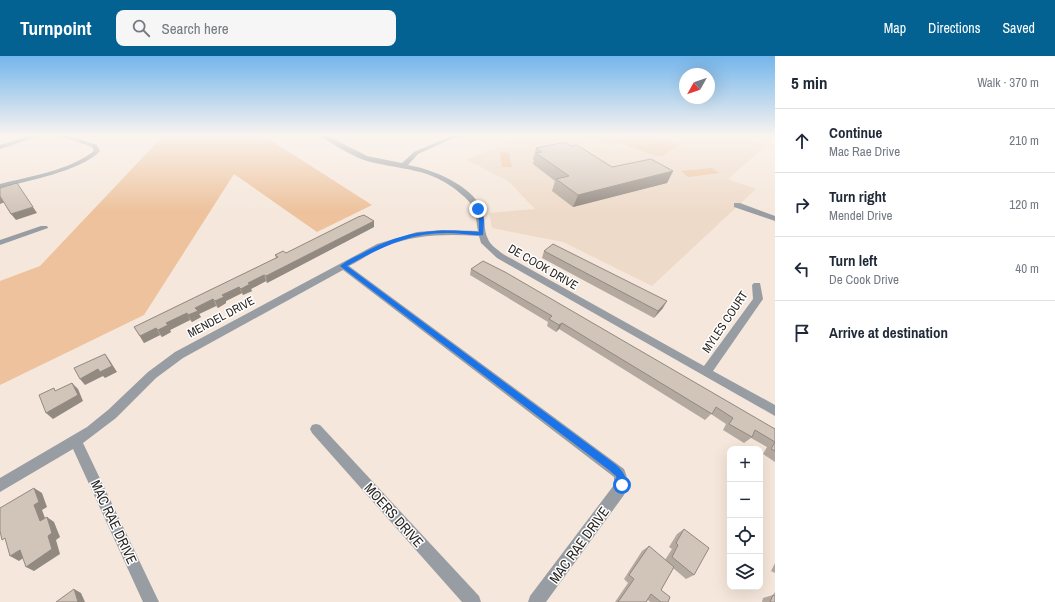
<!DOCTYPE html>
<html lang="en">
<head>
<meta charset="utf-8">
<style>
  :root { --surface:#fff; --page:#f6f6f7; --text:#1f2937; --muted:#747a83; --line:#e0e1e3; --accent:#046292 }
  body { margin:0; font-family:"Archivo Narrow",sans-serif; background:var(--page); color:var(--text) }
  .controls { position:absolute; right:12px; bottom:12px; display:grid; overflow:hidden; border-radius:8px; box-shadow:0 4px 16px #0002 }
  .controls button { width:36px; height:36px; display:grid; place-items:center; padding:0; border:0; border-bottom:1px solid var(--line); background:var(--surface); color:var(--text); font:20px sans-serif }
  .compass { position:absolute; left:679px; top:12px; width:36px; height:36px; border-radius:50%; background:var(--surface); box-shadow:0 4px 16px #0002; rotate:230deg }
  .stop { position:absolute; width:12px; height:12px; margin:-9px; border:3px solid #1a73e8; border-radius:50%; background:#fff }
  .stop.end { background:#1a73e8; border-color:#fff; box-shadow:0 1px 4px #0008 }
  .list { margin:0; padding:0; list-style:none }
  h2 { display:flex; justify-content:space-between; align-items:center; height:52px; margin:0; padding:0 16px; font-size:17px }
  h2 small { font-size:13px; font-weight:400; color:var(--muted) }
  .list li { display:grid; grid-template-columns:26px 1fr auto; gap:12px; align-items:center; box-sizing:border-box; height:64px; padding:0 16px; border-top:1px solid var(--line) }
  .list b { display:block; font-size:15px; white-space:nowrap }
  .list p { margin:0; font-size:13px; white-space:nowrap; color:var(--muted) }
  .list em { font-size:13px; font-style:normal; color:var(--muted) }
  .icon { flex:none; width:22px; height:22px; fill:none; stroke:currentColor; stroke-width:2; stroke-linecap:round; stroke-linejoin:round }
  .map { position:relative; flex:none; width:775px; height:546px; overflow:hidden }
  header { display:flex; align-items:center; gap:24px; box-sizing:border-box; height:56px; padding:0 20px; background:var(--accent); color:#fff }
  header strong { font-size:19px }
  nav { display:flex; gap:22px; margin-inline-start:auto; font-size:14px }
  .search { width:280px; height:36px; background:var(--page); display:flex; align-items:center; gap:10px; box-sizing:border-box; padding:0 14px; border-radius:8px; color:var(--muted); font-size:15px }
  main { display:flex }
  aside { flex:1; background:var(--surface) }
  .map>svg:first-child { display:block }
  .built { fill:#eedac9 }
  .green { fill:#edc29c }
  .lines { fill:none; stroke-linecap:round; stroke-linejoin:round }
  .street { fill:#979da2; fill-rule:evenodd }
  .wall { fill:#b4a99e }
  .shaded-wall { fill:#928981 }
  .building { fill:#d1c4b8; stroke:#928981 }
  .route { fill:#1a73e8 }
  .labels { text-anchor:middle; stroke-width:3; stroke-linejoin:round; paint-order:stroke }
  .street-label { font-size:12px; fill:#2c2723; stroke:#fff }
  .near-street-label { font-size:14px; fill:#2c2723; stroke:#fff }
</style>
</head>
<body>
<header>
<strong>Turnpoint</strong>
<div class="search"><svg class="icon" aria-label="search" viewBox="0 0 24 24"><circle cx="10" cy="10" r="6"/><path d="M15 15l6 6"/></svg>Search here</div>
<nav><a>Map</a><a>Directions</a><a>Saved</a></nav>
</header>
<main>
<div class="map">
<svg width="775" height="546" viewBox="0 0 775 546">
  <rect width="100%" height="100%" fill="#f5e7db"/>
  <path class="built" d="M519 80H736L767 89 728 123 756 133 652 230 563 186 492 172 489 157 535 153 508 125 467 104Z"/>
  <g class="green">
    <path d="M163 80H264L372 149 317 176 234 118 144 259 0 329V225L40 210Z"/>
    <path d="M584 80H628L625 82C643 75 662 82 680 88L663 100 653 99 617 86 611 89Z"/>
    <path d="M500 96 509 97 512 111H502Z"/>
    <path d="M712 112 719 117 688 121 681 115Z"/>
  </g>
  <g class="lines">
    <g class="street">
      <path d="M31 80H39L0 93V89Z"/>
      <path d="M61 80H69L97 89 100 95C81 115 27 125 0 132V128C31 120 68 115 94 95L92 91Z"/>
      <path d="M321 80H328L367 100 402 107 414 96 451 80H458L418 98 408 109C432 113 471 129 482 153 486 163 483 174 488 183 490 189 498 194 503 198L704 310 753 243 752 229 754 227H760L763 243 713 315 775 349V360L497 202 481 187 479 180C447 178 415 178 384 191 372 196 361 204 349 210L624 413C628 423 629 428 624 439L546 546H528L530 540 614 429V421L343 214 183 302 156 322 116 362 83 387 159 546H143L73 393 0 436V422L87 371 108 354 148 316 175 296 377 188 417 176 442 174 478 175C476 167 477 159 473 151 470 146 466 142 461 138 430 110 400 115 364 104 355 101 328 86 321 80Z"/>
      <path d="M734 147H740L775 160V165L734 151Z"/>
      <path d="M41 170H47L48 172 0 189V184Z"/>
      <path d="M316 368 320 369 479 540 481 546H462L312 377 310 373 312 369Z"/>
    </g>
  </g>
  <g class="wall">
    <path d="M571 90 612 111 673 115 667 127 573 151 552 135 555 125 533 108 534 104 533 103 536 92Z"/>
    <path d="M374 171 267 227 266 225 251 233 252 235 243 239 242 237 226 245V247L218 252 216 250 199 258 201 261 192 266 190 264 170 274 171 276 162 281 160 279 144 287 134 271 276 202 275 199 286 197Z"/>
    <path d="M544 195 663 252 654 262 542 202Z"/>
    <path d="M471 213 775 373V406L763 398 767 391 751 382 744 387 723 374 726 368 711 358 705 364 559 273 556 276 547 270 548 266 470 219Z"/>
    <path d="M684 473 694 519 686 523 673 512 661 534 668 546H650L648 544 646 546H615L628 527 624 523 642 495 649 490 665 504 672 493 669 491 677 478Z"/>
    <path d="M775 507V517L771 515Z"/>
    <path d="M775 536V546H762L763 542 773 539Z"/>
  </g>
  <g class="shaded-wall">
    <path d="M673 115 667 127 573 151 578 139Z"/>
    <path d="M0 140 5 146 0 148Z"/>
    <path d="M33 151 37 157 16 164 11 158Z"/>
    <path d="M374 165V171L267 227 266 220Z"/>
    <path d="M264 219 266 225 251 233 252 235 243 239 241 233 248 227Z"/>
    <path d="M239 231 242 237 226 245V247L218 252 215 245 222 239Z"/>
    <path d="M213 243 216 250 199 258 201 261 192 266 188 259 195 252Z"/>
    <path d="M667 245 663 252 654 262 658 255Z"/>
    <path d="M187 257 190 264 170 274 171 276 162 281 158 274 166 267Z"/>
    <path d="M562 267 559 273 556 276 559 269Z"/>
    <path d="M156 272 160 279 144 287 140 280Z"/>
    <path d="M105 298 110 305 117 316 105 322 103 320 85 329 80 323Z"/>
    <path d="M72 327 78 333 83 345 53 363 46 357Z"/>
    <path d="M34 432 42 437 47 451 42 454 48 470 40 465 34 449Z"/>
    <path d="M47 461 54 466 60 481 56 484 60 498 34 515 26 511 48 480Z"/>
    <path d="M20 494 29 498 19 505 10 500Z"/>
    <path d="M74 533 81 537 85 546H78Z"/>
  </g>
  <g class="building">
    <path d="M565 86 571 90 577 89 612 111 651 103 673 115 578 139 556 123 569 120 536 97 542 96 536 92Z"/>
    <path d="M17 127 33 151 11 158 0 140V132Z"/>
    <path d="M364 159 374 165 266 220 264 219 248 227 250 228 241 233 239 231 222 239 224 241 215 245 213 243 195 252 198 255 188 259 187 257 166 267 168 269 158 274 156 272 140 280 134 271 278 201 275 199 283 195 286 197 358 161Z"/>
    <path d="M553 188 667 245 658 255 544 195Z"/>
    <path d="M483 205 505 216 775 373V395L771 393 775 386 755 374 752 381 729 368 733 362 716 351 712 358 562 267 559 269 549 263 552 260 471 213Z"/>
    <path d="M105 298 112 310 100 316 98 313 80 323 74 312Z"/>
    <path d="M72 327 78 339 46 357 39 339 54 332 55 335Z"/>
    <path d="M34 432 39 446 34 449 40 465 47 461 52 477 48 480 52 493 26 511 20 494 10 500 5 482 2 484 0 475V452Z"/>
    <path d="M684 473 709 492 694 519 672 501 678 489 676 487Z"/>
    <path d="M649 490 674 511 661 534 670 541 668 546H661L651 538 646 546H618L634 523 629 519Z"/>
    <path d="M74 533 78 546H56Z"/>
    <path d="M773 539 775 540V546H770Z"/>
  </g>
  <linearGradient id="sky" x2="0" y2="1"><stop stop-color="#74b6ec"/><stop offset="0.51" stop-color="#faf4ef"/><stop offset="1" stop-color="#faf4ef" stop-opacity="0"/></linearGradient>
  <rect width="775" height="156" fill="url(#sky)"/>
  <path class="route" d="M478 152 480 153 484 164 483 179C472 180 460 177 449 177 410 176 380 192 347 210L615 408C622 414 629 422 625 432L622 434 619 432 616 420 609 414 340 210C346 205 354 201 361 198 403 175 432 172 479 176V164L475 153Z"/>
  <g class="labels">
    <g class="street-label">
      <text transform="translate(543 211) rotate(30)" y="4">DE COOK DRIVE</text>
      <text transform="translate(221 261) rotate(-28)" y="4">MENDEL DRIVE</text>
      <text transform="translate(725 266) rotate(-56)" y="4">MYLES COURT</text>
    </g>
    <g class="near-street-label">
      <text transform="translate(394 459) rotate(48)" y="5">MOERS DRIVE</text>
      <text transform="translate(114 466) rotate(65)" y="5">MAC RAE DRIVE</text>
      <text transform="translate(579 489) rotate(-54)" y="5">MAC RAE DRIVE</text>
    </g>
  </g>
</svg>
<div class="controls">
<button>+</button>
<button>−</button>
<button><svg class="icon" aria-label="locate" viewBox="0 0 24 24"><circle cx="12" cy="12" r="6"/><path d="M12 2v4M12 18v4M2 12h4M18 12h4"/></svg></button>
<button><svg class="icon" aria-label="layers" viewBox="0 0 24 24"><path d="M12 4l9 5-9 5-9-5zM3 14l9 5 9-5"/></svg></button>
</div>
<svg class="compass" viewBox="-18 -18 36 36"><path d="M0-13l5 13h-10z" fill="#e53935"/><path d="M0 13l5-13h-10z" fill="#747a83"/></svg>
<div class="stop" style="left:622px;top:429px"></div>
<div class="stop end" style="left:478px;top:153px"></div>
</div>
<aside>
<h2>5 min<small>Walk · 370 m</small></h2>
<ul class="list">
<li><svg class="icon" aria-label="ahead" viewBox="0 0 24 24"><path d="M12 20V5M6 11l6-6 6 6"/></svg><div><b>Continue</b><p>Mac Rae Drive</p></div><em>210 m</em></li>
<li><svg class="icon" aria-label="right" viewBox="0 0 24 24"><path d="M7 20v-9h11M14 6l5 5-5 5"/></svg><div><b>Turn right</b><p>Mendel Drive</p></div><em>120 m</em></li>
<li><svg class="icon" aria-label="left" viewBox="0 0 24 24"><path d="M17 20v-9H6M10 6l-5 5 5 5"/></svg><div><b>Turn left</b><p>De Cook Drive</p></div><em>40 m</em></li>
<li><svg class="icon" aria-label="arrive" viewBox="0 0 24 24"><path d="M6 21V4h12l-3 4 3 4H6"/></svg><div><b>Arrive at destination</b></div></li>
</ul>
</aside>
</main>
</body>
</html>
